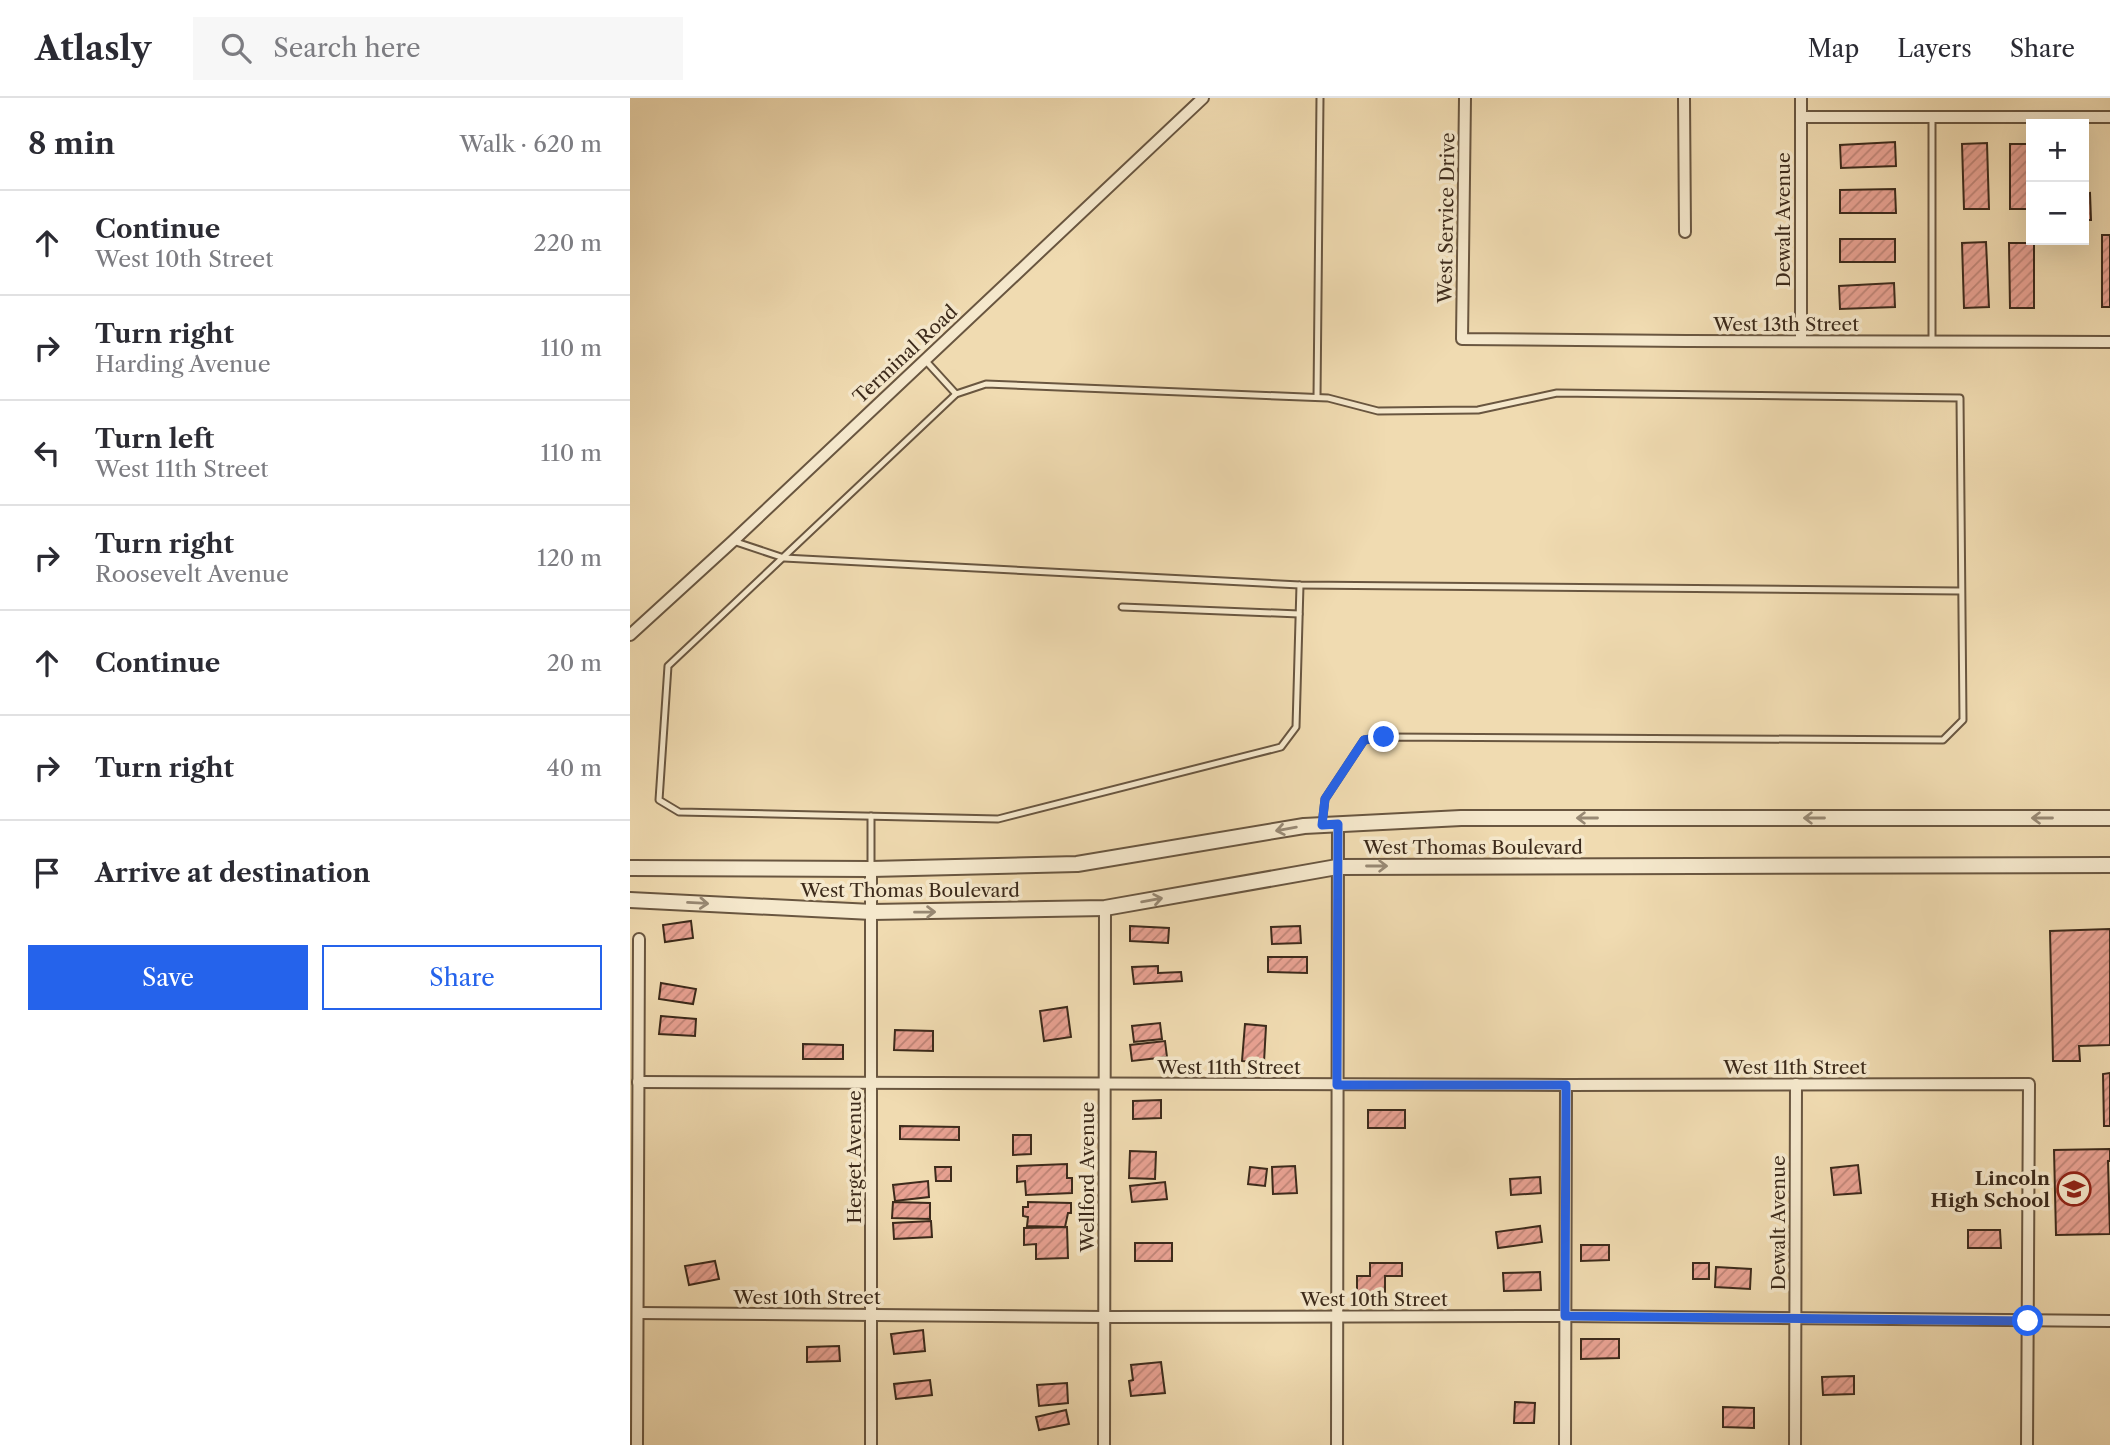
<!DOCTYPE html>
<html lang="en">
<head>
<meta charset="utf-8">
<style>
  :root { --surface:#fff; --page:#f7f7f7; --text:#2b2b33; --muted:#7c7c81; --line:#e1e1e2; --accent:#2563eb }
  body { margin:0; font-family:"Libre Caslon Text",serif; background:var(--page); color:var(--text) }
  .controls { position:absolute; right:21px; top:21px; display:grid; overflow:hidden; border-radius:0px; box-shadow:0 7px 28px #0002 }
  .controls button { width:63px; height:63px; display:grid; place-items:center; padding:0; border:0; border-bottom:2px solid var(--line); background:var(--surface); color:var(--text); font:35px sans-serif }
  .stop { position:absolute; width:21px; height:21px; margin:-16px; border:5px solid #2563eb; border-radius:50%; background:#fff }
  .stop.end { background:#2563eb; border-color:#fff; box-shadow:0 2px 7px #0008 }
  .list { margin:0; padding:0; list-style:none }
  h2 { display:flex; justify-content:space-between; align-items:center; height:91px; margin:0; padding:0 28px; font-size:30px }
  h2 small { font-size:23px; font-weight:400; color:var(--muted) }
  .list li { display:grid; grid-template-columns:46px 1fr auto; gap:21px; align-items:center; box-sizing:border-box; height:105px; padding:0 28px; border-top:2px solid var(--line) }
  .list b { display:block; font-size:26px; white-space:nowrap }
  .list p { margin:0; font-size:23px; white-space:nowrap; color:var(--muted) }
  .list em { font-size:23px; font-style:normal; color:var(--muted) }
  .actions { display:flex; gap:14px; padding:21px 28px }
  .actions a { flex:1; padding:16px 0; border:2px solid var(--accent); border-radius:0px; text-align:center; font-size:24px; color:var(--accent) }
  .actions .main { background:var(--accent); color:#fff }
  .icon { flex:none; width:38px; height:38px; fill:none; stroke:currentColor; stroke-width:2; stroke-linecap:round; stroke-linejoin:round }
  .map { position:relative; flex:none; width:1480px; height:1347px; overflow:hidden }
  header { display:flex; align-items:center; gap:42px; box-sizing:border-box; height:98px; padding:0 35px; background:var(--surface); border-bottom:2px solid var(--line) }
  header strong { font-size:33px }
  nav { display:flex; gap:38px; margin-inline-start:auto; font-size:24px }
  .search { width:490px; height:63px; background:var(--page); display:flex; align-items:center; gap:18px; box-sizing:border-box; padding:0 24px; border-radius:0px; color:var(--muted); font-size:26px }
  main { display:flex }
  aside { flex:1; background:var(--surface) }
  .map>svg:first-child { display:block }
  .building { fill:url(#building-hatch); stroke:#3c2a1b; stroke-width:2 }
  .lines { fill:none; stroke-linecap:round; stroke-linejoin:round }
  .service-casing { stroke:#695640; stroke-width:9 }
  .minor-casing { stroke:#695640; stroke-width:14 }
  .tertiary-casing { stroke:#695640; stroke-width:18 }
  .service { stroke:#f5e8cc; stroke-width:5 }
  .minor { stroke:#f5e8cc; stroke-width:10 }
  .tertiary { stroke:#f5e8cc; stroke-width:14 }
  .oneway { stroke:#988974 }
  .route { stroke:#2563eb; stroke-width:9 }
  .labels { text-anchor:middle; stroke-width:7; stroke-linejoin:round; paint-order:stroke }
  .street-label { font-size:19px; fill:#3c2a1b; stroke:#f5e8cc }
  .poi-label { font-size:19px; font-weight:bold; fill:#3c2a1b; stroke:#f5e8cc; text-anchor:end }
</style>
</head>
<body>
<header>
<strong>Atlasly</strong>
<div class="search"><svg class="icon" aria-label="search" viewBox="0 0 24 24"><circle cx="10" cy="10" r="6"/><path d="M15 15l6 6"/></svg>Search here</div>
<nav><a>Map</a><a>Layers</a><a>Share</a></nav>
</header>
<main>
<aside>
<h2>8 min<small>Walk · 620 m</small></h2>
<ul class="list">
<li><svg class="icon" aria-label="ahead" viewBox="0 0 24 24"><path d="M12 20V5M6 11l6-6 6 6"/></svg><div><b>Continue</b><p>West 10th Street</p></div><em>220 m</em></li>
<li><svg class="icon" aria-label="right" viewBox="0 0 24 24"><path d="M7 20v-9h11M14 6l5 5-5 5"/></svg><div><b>Turn right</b><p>Harding Avenue</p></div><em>110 m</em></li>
<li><svg class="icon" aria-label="left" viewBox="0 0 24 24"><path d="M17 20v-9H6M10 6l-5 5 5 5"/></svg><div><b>Turn left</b><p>West 11th Street</p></div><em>110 m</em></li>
<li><svg class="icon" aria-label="right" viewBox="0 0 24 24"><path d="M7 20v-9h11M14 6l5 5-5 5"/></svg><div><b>Turn right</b><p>Roosevelt Avenue</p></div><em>120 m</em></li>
<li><svg class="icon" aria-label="ahead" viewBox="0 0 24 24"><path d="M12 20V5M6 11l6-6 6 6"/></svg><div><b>Continue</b></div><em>20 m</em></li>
<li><svg class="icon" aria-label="right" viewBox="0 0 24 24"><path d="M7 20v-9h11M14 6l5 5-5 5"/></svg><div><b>Turn right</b></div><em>40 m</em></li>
<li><svg class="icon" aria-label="arrive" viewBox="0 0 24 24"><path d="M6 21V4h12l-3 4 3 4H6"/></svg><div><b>Arrive at destination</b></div></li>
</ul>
<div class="actions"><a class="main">Save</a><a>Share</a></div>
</aside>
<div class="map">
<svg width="1480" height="1347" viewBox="0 0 1480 1347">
  <defs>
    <pattern id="building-hatch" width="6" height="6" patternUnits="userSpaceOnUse" patternTransform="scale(1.75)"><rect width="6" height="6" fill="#e9a293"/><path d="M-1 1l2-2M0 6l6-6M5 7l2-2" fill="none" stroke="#be8477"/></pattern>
  </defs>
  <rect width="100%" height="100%" fill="#f0dbb1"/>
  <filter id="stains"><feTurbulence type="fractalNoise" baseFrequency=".00286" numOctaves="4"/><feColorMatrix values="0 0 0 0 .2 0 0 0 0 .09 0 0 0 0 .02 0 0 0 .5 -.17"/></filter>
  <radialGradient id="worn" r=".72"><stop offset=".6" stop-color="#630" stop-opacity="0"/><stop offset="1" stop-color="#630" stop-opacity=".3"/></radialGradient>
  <g class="building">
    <path d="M1265 44 1266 68 1211 70 1210 47Z"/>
    <path d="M1357 45 1359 111H1334L1332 46Z"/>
    <rect x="1380" y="46" width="21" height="65"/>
    <path d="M1265 91 1266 115H1210V92Z"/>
    <path d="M1460 95 1461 122H1454V96Z"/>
    <rect x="1472" y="137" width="8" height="72"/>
    <rect x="1210" y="141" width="55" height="23"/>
    <path d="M1356 144 1359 209 1334 210 1332 145Z"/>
    <path d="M1379 145H1404V210H1380Z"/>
    <path d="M1264 185 1265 209 1210 211 1209 188Z"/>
    <path d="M61 823 63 840 35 844 33 827Z"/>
    <path d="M500 828 539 830 538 845 500 843Z"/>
    <path d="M670 828 671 845 642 846 641 829Z"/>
    <path d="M1480 831V947L1449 948 1450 963H1423L1420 833Z"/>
    <path d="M638 859H677V875L638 874Z"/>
    <path d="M528 868V875L551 874 552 883 504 886 502 869Z"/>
    <path d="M31 885 66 891 63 906 29 901Z"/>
    <path d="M437 909 441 939 414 943 410 913Z"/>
    <path d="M31 918 66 921 65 938 29 936Z"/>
    <path d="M530 925 532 941 504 944 502 928Z"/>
    <path d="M615 926 636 928 634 964 612 963Z"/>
    <path d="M265 932 303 933V953L264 952Z"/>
    <path d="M535 943 537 959 502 963 500 947Z"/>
    <path d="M173 946 213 947V961H173Z"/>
    <path d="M1480 975V1028H1474L1473 976Z"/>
    <path d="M531 1002V1020L503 1021V1003Z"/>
    <rect x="738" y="1012" width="37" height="18"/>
    <path d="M270 1028 329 1029V1042L270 1041Z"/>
    <path d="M383 1037H401V1056L383 1057Z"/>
    <path d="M1480 1051V1063H1478L1480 1136 1426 1137 1424 1052Z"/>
    <path d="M500 1053 526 1054 525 1081 499 1080Z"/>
    <path d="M437 1066V1080H442V1095L396 1097 395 1083 387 1084V1068Z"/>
    <path d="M1228 1067 1231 1095 1204 1097 1201 1070Z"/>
    <path d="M665 1068 667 1095 643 1096 642 1069Z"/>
    <path d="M305 1069H321V1083H306Z"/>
    <path d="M620 1069 637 1071 635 1088 618 1086Z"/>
    <path d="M910 1079 911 1095 881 1097 880 1081Z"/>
    <path d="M298 1083 299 1099 265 1103 263 1087Z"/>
    <path d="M535 1084 537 1101 502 1104 500 1088Z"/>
    <path d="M263 1104 300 1105V1121L262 1120Z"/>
    <path d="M398 1104 441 1105V1115H438L435 1129 397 1128 398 1119 393 1118V1109H398Z"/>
    <path d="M301 1123 302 1139 264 1141 263 1125Z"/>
    <path d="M910 1128 912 1144 868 1150 866 1134Z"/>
    <path d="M437 1129 438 1160 406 1161V1146L394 1147V1130Z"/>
    <path d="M1338 1132H1370L1371 1150H1338Z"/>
    <rect x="505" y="1145" width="37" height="18"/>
    <path d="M951 1147H979V1162L951 1163Z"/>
    <path d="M85 1163 89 1181 59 1187 55 1168Z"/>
    <path d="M740 1165H772V1178H755V1195H727V1178H740Z"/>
    <rect x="1063" y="1165" width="16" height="16"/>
    <path d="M1086 1169 1121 1171 1120 1191 1085 1189Z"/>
    <path d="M910 1174 911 1192 874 1193 873 1175Z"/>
    <path d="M293 1232 295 1253 264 1256 261 1236Z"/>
    <path d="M951 1241H989V1260L951 1261Z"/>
    <path d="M209 1248 210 1263 177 1264V1249Z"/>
    <path d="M531 1264 535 1295 501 1298 499 1283 503 1282 501 1267Z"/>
    <path d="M1224 1278V1296L1193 1297 1192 1279Z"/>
    <path d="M300 1282 302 1297 266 1301 264 1286Z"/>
    <path d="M437 1285 438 1305 409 1308 407 1287Z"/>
    <path d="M885 1304 905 1305 904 1325H884Z"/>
    <path d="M1093 1309 1124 1310V1330L1093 1329Z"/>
    <path d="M436 1312 439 1326 409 1332 406 1319Z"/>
  </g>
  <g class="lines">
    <defs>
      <g id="service">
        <path d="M1302 19V244"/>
        <path d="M295 262 326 296"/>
        <path d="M687 299 690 0"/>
        <path d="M103 443 154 460 670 487 1330 493"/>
        <path d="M670 487 666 629 651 649 368 721 49 714 29 702 38 568 326 296 356 286 698 300 748 313 848 312 927 295 1330 300 1333 622 1313 642 754 639 734 642 695 701 692 727"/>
        <path d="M492 509 669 516"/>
        <path d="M241 718V771"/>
      </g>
      <g id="minor">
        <path d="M835 0 832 241 1056 243 1480 244"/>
        <path d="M1054 0 1055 134"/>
        <path d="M1171 0V243"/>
        <path d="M1171 19H1480"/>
        <path d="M0 537 103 443 573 0"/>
        <path d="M8 984 936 987 1399 986 1397 1347"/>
        <path d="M8 1215 474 1219 935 1218 1480 1223"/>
        <path d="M7 1347 9 841"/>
        <path d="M241 1347V771"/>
        <path d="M474 1347 475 810"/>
        <path d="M707 1347 708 726"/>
        <path d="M935 1347 936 987"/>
        <path d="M1165 1347 1166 986"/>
      </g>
      <g id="tertiary">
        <path d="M0 770 241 771 447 766 674 728 831 720H1480"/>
        <path d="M0 802 242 814 475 810 707 769 1480 767"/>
      </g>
    </defs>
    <use href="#service" class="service-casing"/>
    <use href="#minor" class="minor-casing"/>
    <use href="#tertiary" class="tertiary-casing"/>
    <use href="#service" class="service"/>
    <use href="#minor" class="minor"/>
    <use href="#tertiary" class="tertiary"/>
  </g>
  <defs><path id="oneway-shaft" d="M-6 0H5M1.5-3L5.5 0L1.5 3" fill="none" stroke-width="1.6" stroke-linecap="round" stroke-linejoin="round" transform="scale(1.75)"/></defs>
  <g class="oneway">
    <use href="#oneway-shaft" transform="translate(957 720) rotate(-180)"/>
    <use href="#oneway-shaft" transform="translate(1184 720) rotate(-180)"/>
    <use href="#oneway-shaft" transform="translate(1412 720) rotate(-180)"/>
    <use href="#oneway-shaft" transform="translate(656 731) rotate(170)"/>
    <use href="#oneway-shaft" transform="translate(747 768)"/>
    <use href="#oneway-shaft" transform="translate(522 802) rotate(-10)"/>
    <use href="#oneway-shaft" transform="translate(68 805) rotate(3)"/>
    <use href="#oneway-shaft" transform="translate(295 814) rotate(-1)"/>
  </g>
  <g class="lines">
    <path class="route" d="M754 639 734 642 695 701 692 727 708 726 707 987H936L935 1218 1398 1223"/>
  </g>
  <defs>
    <symbol id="school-ring" viewBox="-11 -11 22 22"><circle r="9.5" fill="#f5e8cc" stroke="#8f2418" stroke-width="1.5"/><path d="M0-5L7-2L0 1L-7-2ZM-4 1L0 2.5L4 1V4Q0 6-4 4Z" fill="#8f2418"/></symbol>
  </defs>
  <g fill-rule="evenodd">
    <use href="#school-ring" x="1425" y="1072" width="38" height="38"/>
  </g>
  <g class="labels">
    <g class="street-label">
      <text transform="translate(816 120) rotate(-89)" y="7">West Service Drive</text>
      <text transform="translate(1153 122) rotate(-90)" y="7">Dewalt Avenue</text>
      <text x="1156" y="233">West 13th Street</text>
      <text transform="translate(275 256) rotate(-43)" y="7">Terminal Road</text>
      <text x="843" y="756">West Thomas Boulevard</text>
      <text x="280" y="799">West Thomas Boulevard</text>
      <text x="599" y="976">West 11th Street</text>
      <text x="1165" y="976">West 11th Street</text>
      <text transform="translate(224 1059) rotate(-90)" y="7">Herget Avenue</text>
      <text transform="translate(457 1079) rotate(-90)" y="7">Wellford Avenue</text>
      <text transform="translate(1148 1125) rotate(-90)" y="7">Dewalt Avenue</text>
      <text x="177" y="1206">West 10th Street</text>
      <text x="744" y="1208">West 10th Street</text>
    </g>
    <g class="poi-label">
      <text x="1420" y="1087">Lincoln<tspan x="1420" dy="22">High School</tspan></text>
    </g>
  </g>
  <rect width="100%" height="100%" filter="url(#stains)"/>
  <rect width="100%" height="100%" fill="url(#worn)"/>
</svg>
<div class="controls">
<button>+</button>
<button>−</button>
</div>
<div class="stop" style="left:1398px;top:1223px"></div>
<div class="stop end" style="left:754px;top:639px"></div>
</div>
</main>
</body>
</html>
